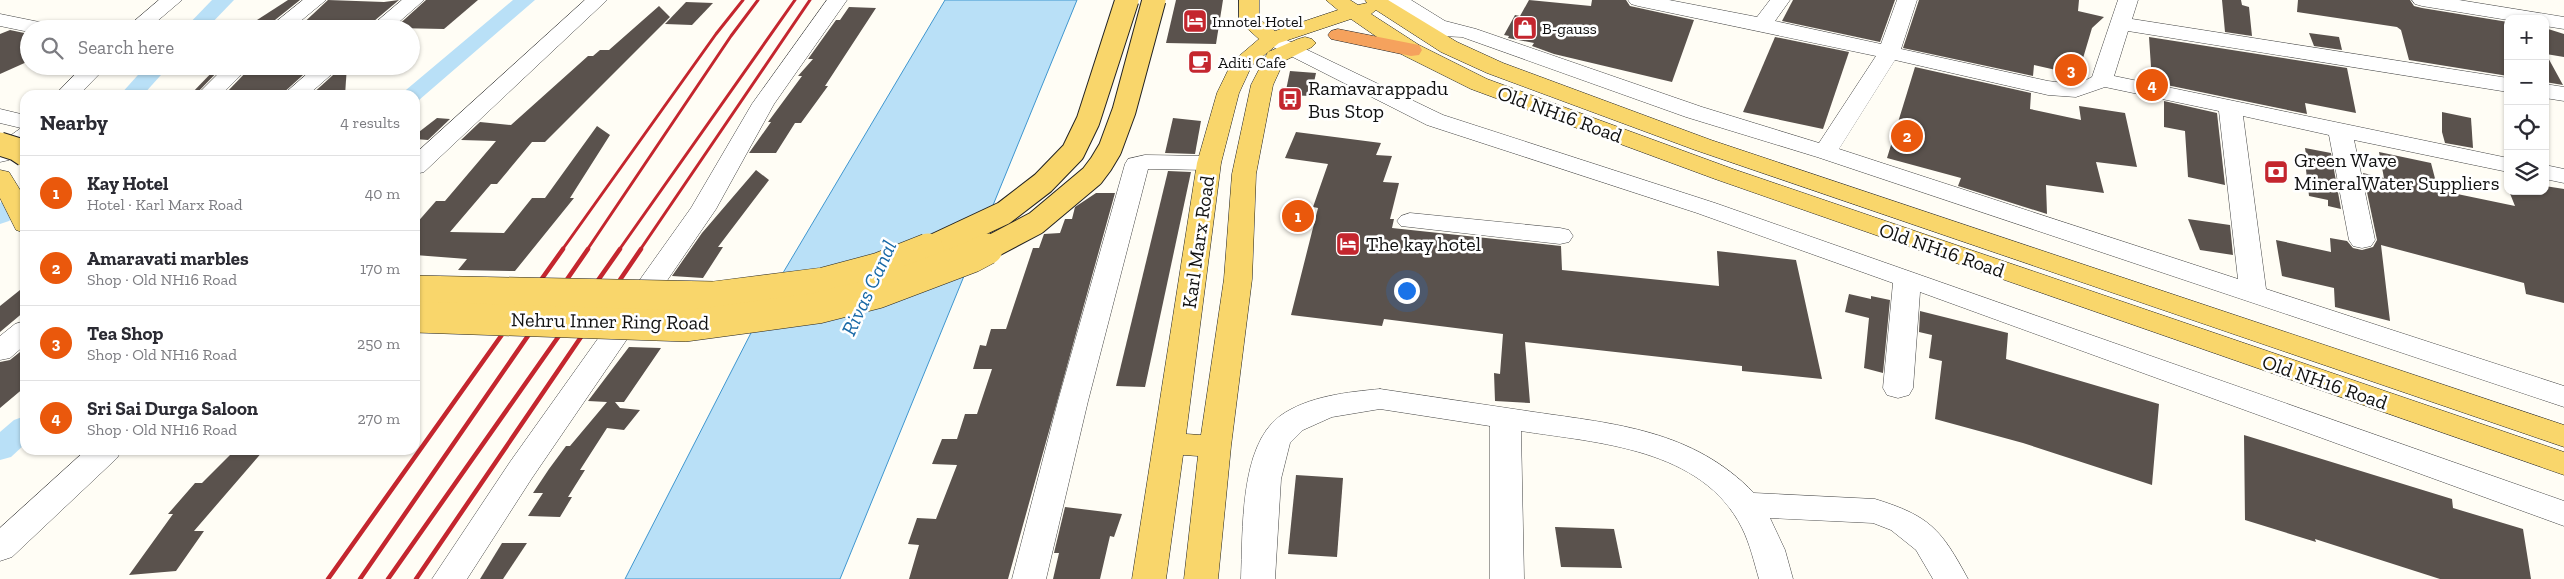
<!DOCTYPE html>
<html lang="en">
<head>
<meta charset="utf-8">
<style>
  :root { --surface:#fff; --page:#f7f7f7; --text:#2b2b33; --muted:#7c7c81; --line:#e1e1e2; --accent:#ea580c }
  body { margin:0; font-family:"Zilla Slab",serif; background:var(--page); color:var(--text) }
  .controls { position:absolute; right:15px; top:15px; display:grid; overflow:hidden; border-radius:10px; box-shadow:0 1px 4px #0004 }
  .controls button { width:45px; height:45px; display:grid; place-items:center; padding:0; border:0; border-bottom:1px solid var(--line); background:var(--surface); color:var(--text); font:25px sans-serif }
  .you { position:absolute; left:1406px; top:290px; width:18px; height:18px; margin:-12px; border:4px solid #fff; border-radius:50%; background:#1a73e8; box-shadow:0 0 0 8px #1a73e833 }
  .badge { display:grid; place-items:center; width:32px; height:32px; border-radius:50%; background:var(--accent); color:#fff; font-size:16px; font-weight:700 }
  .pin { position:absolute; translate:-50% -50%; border:2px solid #fff; box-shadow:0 1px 5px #0006 }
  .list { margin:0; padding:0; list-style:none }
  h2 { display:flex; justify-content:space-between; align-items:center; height:65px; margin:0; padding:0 20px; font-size:21px }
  h2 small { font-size:16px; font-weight:400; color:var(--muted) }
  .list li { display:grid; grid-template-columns:32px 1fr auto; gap:15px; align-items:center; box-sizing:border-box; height:75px; padding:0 20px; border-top:1px solid var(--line) }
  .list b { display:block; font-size:19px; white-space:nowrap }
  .list p { margin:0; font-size:16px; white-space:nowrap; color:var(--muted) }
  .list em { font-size:16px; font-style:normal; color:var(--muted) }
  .icon { flex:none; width:28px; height:28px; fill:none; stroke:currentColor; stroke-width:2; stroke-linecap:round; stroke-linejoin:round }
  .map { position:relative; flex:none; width:2564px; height:579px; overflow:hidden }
  .search { position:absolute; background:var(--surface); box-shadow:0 1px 4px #0004; left:20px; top:20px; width:400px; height:55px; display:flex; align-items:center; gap:12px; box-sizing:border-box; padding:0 18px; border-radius:28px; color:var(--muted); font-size:19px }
  .panel { position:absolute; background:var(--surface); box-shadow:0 1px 4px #0004; left:20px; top:90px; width:400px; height:365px; border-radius:15px }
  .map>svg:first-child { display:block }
  .water { fill:#b9e0f7; stroke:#3f96cf }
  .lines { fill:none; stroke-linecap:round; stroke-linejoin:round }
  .canal { fill:#b9e0f7; fill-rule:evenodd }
  .building { fill:#5a524d }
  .minor-casing { stroke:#444; stroke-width:1 }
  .major-casing { stroke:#222; stroke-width:1 }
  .highway-casing { stroke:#222; stroke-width:1 }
  .minor { fill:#fff; fill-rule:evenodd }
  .major { fill:#f9d66b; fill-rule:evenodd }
  .highway { fill:#f5a25d; fill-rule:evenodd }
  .rail-far1 { stroke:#c4262e; stroke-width:3 }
  .rail { stroke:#c4262e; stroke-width:4.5 }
  .major-bridge-far1-casing { stroke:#222; stroke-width:25; stroke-linecap:butt }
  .major-bridge-casing { stroke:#222; stroke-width:32; stroke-linecap:butt }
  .major-bridge-far1 { stroke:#f9d66b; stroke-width:23 }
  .major-bridge { stroke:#f9d66b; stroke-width:31 }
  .labels { text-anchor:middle; stroke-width:5; stroke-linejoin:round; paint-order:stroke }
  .far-poi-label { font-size:16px; fill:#111; stroke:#fff; text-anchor:start }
  .poi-label { font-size:20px; fill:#111; stroke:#fff; text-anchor:start }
  .street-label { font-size:20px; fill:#111; stroke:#fff }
  .water-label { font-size:21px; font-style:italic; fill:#1768a6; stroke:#fff }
</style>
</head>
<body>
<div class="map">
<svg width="2564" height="579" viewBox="0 0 2564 579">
  <rect width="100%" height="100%" fill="#fffdf5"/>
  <path class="water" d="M945 0H1077L840 579H625L774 288Z"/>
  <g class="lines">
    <g class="canal">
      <path d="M212 0H234L206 29H184Z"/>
      <path d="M513 0H535L419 100 415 101V95H400Z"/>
      <path d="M146 66H169L143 95H120Z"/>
      <path d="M25 186V207L9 221 0 224V203L16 189Z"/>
      <path d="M25 416V444L11 457 0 460V432L14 420Z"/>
    </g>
  </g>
  <g class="building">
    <path d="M288 0H300L275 20H257Z"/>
    <path d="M328 0 384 2 399 0 367 27 297 29Z"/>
    <path d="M426 0H478L444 29 395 28Z"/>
    <path d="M1176 0H1223L1216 44 1166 43Z"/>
    <path d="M1529 0 1591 6 1592 0H1626L1630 6 1694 20 1672 82 1554 54 1532 46 1534 43 1508 38 1509 36 1504 35 1515 15 1520 16Z"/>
    <path d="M1793 0H1895L1880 42 1782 21Z"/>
    <path d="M1919 0H2079L2078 11 2104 17 2092 28 2078 75 2034 65 2033 76 1903 48Z"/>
    <path d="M2222 0H2241L2242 5 2249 7 2252 36 2225 32Z"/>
    <path d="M2298 0H2410L2414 6 2422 8 2508 22V76L2409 60 2401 30 2397 27 2297 12Z"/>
    <path d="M686 2 713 3 692 25 665 24Z"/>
    <path d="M659 6 670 17 545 142H532L497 184H491L450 232 504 233 532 198H545L597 126 610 135 570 198H574L515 271 458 270 467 259 415 255V225L436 201H445L496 141 461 140 480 122 511 125 588 56H593L600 50H609Z"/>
    <path d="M849 7 876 8 825 86H828L801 123H795L776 153H749L771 122H768L802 76H798L813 59H808L836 20H840Z"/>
    <path d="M2545 28 2564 34V57L2546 54 2563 85 2545 82Z"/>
    <path d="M10 30 29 34V61L0 74V34Z"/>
    <path d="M2309 33 2339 37 2342 50 2314 46Z"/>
    <path d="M1775 37 1849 52 1823 129 1743 112Z"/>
    <path d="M2149 37 2347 68 2356 113 2305 103 2307 114 2152 82Z"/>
    <path d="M218 66H223L195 95H190Z"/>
    <path d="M252 66H313L281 95H224Z"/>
    <path d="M343 66H347L345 95H311Z"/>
    <path d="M1915 67 2031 93 2030 109 2081 120 2079 106 2125 113 2137 167 2096 162 2104 193 2046 185 2047 214 1958 186 1961 178 1887 158Z"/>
    <path d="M1290 71 1316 73 1311 96 1285 95Z"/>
    <path d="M2164 101 2217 113 2225 185 2188 177 2185 131 2164 127Z"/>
    <path d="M2442 112 2471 118 2473 148 2445 143 2442 132Z"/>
    <path d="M437 118 450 119 428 140 415 139V135Z"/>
    <path d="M1173 118 1201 121 1195 154 1165 153Z"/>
    <path d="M1296 132 1381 143 1376 155 1392 156 1383 182 1399 183 1390 219H1394L1392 228 1561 246 1562 270 1719 286 1717 251 1796 260 1822 379 1742 371V366L1525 342 1530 403 1495 401 1494 373 1500 374 1503 334 1384 319 1382 326 1291 315 1318 208 1313 207 1328 164 1285 158Z"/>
    <path d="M2305 148 2331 153 2341 209 2328 206V200L2309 196 2305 161H2307Z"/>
    <path d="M2379 152 2431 163 2438 190 2515 206 2509 191H2545V186L2564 189V303L2526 294 2524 283 2381 245 2390 321 2335 307 2334 288 2282 276 2276 240 2331 252 2330 238 2347 241 2353 248 2362 250 2373 247 2377 240 2363 173 2384 178Z"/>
    <path d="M756 170 769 180 718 247H723L703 278 672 276 702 233Z"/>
    <path d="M1168 171 1191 172 1145 387 1116 386Z"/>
    <path d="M1096 193H1115L1008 579H909L919 545 908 544 917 518 936 519 957 465 932 464 942 439H957L965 414H977L992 369H973L980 345 986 346 991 329H1006L1033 248H1039L1044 234 1060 233 1065 219H1072L1075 207Z"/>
    <path d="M2188 219 2230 225 2233 255 2200 250Z"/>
    <path d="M25 286V311L0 332V306Z"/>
    <path d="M1849 294 1871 299V296L1890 300 1883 373 1864 368 1869 318 1845 312Z"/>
    <path d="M1920 311 2008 333 2006 359 2159 404 2152 485 2023 443 1935 419 1942 361 1929 358 1932 335 1919 332Z"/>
    <path d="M629 347 661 348 624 402H615L620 408 640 410 624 430 607 428 580 470H585L568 497H572L560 517 528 516 543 493H533L549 469 566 446H570L607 402 588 401Z"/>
    <path d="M20 352H25V387L0 408V362L10 360Z"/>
    <path d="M2244 435 2452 499 2453 508 2523 529 2531 579H2440L2315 539 2316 542 2245 520Z"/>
    <path d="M235 450H264L194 531H204L176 571 129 575 173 514H168L195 483H202Z"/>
    <path d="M1296 475 1343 478 1337 557 1288 554Z"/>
    <path d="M1065 507 1122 514 1114 537 1110 536 1100 579H1053L1059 553H1054Z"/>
    <path d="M1555 527 1614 529 1622 568 1561 567Z"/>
    <path d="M502 543H527L503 579H480Z"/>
  </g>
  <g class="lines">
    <defs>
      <g id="minor">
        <path d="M159 0H182L148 29H125Z"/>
        <path d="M303 0H326L291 29H267Z"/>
        <path d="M402 0H424L391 29H368Z"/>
        <path d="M585 0H607L424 172 415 174V154Z"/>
        <path d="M827 0H847L774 104 716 209 532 478 467 579H432L510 462 691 208 752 104Z"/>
        <path d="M1387 0H1411L1445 21 1476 29 1702 107 1819 143 1876 56 1638 6 1631 4 1628 0H1669L1757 17 1770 0H1790L1775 21 1881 44 1897 0H1917L1901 49 2048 81C2065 83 2077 86 2092 77L2118 0H2138L2132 19 2508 78V92L2128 31 2114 76 2508 158V172L2354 140 2375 240 2371 246 2362 248 2353 246 2349 240 2329 135 2243 116 2266 289 2564 386V407L1817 157 1686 117 1462 37 1442 36 1426 28ZM1895 60 2048 95 2076 97 2105 87 2219 111 2238 279 1839 149Z"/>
        <path d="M2412 0H2459L2564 17V29L2545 26V19L2508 20 2422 6 2415 4Z"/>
        <path d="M0 14 54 25 57 29H29V32L0 26Z"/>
        <path d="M1272 33 1443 115 1715 203 2564 501V526L1920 292 1913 388 1909 395 1898 398 1887 395 1883 388 1893 283 1697 213 1427 125 1265 43 1261 39 1265 35Z"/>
        <path d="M83 66H107L79 95H55Z"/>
        <path d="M226 66H250L221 95H197Z"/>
        <path d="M316 66H341L308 95H283Z"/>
        <path d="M2545 84 2564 87V101L2545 98Z"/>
        <path d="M0 109 25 115V146L9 160 0 162V143L21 128 0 123Z"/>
        <path d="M1145 155 1209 156 1218 158 1221 163 1218 168 1209 170 1148 169 1088 401 1046 579H1012L1058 401 1125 164 1128 159Z"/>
        <path d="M2545 165 2564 169V183L2545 179Z"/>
        <path d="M1410 213 1560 228 1569 230 1573 236 1569 242 1560 244 1401 226 1397 221 1401 216Z"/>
        <path d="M25 321V345L10 358 0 360V336L15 324Z"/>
        <path d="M1380 389C1431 397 1483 404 1534 412 1616 424 1693 430 1754 493L1875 499C1930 516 1941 529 1968 579H1933L1916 550 1891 530 1873 523 1770 518 1785 550 1793 579H1759C1754 562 1750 544 1742 528 1702 448 1598 443 1521 431L1524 579H1490V426L1380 409 1332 417 1303 430 1290 443 1281 479 1275 579H1241C1243 532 1239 446 1280 416 1308 396 1348 392 1380 389Z"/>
        <path d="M86 450H122L117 458 12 557 0 561V528Z"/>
      </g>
      <g id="major">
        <path d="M1239 0H1259V19L1275 31 1338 10 1326 0H1350L1358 5 1367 3 1365 0H1388L1457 42 1503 63 1711 140 2564 425V447L1695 150 1487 73 1441 52 1376 10 1371 14 1419 45 1487 79 1733 169 2564 452V475L1715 179 1471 89 1403 55 1351 19 1279 43 1252 65 1239 93 1221 163 1186 434 1201 435 1224 279 1232 174 1251 85 1268 52 1298 39 1305 37 1312 39 1316 43 1312 47 1284 61 1273 85 1265 127 1256 174 1252 279 1231 446 1218 579H1184L1198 456 1183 455 1166 579H1132L1197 163 1217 93 1232 62 1259 39 1239 21Z"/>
        <path d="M0 170 9 172 25 198V233L16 230 0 198Z"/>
      </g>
      <path id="highway" d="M1338 29 1419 45 1422 50 1419 55 1411 56 1331 39 1328 35 1331 31Z"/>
    </defs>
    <use href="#minor" class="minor-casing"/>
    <use href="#major" class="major-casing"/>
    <use href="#highway" class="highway-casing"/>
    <use href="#minor" class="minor"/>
    <use href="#major" class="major"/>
    <use href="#highway" class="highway"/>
    <g class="rail-far1">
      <path d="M562 250 716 34 743 0"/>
      <path d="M587 250 731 36 758 0"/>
      <path d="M619 250 795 0"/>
      <path d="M640 250 810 0"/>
    </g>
    <g class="rail">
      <path d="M328 579 563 249"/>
      <path d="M360 579 588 249"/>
      <path d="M388 579 620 249"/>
      <path d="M416 579 641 249"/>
    </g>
    <defs>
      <g id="major-bridge-far1">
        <path d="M0 144 16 149 25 155"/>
        <path d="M925 250 1004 213 1043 183 1073 152 1088 121 1127 0"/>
        <path d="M985 250 1036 223 1092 176 1101 164 1110 149 1124 111 1154 0"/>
      </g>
      <g id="major-bridge">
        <path d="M415 291 714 297 824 283 880 268 928 249"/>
        <path d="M415 317 686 326 818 308 877 293 972 257 987 249"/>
      </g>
    </defs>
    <use href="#major-bridge-far1" class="major-bridge-far1-casing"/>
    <use href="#major-bridge" class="major-bridge-casing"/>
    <use href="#major-bridge-far1" class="major-bridge-far1"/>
    <use href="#major-bridge" class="major-bridge"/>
  </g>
  <defs>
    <symbol id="hotel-square" viewBox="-11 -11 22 22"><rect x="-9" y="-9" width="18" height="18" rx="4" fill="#c4262e" stroke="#fff"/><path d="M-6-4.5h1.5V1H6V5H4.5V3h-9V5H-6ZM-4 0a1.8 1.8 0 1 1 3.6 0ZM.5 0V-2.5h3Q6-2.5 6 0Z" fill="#fff"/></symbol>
    <symbol id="shop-square" viewBox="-11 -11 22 22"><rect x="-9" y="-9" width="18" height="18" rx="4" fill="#c4262e" stroke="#fff"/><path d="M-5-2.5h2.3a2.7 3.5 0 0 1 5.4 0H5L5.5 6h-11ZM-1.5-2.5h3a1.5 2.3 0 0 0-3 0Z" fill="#fff"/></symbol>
    <symbol id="cafe-square" viewBox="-11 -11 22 22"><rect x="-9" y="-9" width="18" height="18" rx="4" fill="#c4262e" stroke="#fff"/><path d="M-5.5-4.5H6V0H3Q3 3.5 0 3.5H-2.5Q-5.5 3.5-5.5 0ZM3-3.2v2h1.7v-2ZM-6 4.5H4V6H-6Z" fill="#fff"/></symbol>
    <symbol id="bus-square" viewBox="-11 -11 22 22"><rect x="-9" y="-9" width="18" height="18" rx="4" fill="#c4262e" stroke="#fff"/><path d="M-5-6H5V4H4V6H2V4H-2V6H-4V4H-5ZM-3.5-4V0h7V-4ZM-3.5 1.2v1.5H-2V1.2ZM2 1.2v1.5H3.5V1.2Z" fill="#fff"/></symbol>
    <symbol id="bank-square" viewBox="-11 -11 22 22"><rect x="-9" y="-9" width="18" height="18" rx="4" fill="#c4262e" stroke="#fff"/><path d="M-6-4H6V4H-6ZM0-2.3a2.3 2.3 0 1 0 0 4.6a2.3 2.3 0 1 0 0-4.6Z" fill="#fff"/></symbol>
  </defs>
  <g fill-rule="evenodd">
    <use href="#hotel-square" x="1181" y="7" width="28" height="28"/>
    <use href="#shop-square" x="1511" y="14" width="28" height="28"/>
    <use href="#cafe-square" x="1186" y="48" width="28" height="28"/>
    <use href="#bus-square" x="1276" y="85" width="28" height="28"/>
    <use href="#bank-square" x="2262" y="158" width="28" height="28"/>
    <use href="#hotel-square" x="1334" y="230" width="28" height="28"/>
  </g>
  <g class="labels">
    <g class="far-poi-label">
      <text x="1212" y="27">Innotel Hotel</text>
      <text x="1542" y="34">B-gauss</text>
      <text x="1218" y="68">Aditi Cafe</text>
    </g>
    <g class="poi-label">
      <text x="1308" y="95">Ramavarappadu<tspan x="1308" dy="23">Bus Stop</tspan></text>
      <text x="2294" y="167">Green Wave<tspan x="2294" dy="23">MineralWater Suppliers</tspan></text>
      <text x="1366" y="251">The kay hotel</text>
    </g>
    <g class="street-label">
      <text transform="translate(1560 114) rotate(20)" y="7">Old NH16 Road</text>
      <text transform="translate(1198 242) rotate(-82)" y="7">Karl Marx Road</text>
      <text transform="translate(1942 250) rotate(19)" y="7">Old NH16 Road</text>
      <text transform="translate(610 321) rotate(1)" y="7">Nehru Inner Ring Road</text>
      <text transform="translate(2325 382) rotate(19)" y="7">Old NH16 Road</text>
    </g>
    <g class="water-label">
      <text transform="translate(869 288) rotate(-65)" y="7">Rivas Canal</text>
    </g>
  </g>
</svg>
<div class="controls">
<button>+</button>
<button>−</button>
<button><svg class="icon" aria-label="locate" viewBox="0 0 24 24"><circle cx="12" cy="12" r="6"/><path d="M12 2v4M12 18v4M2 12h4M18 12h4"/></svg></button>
<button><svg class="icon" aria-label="layers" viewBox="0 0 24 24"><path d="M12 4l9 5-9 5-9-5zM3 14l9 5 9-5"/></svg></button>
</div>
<div class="you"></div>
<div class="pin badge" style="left:1298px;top:216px">1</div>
<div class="pin badge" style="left:1907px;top:136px">2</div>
<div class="pin badge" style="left:2071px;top:70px">3</div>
<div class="pin badge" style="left:2152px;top:85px">4</div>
<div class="search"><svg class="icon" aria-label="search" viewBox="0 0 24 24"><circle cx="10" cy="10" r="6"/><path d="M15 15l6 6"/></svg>Search here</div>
<section class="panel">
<h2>Nearby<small>4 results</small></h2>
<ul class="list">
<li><span class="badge">1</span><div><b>Kay Hotel</b><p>Hotel · Karl Marx Road</p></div><em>40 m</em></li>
<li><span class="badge">2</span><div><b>Amaravati marbles</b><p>Shop · Old NH16 Road</p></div><em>170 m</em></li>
<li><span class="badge">3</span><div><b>Tea Shop</b><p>Shop · Old NH16 Road</p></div><em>250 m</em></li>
<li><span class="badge">4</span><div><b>Sri Sai Durga Saloon</b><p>Shop · Old NH16 Road</p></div><em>270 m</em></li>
</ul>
</section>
</div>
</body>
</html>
